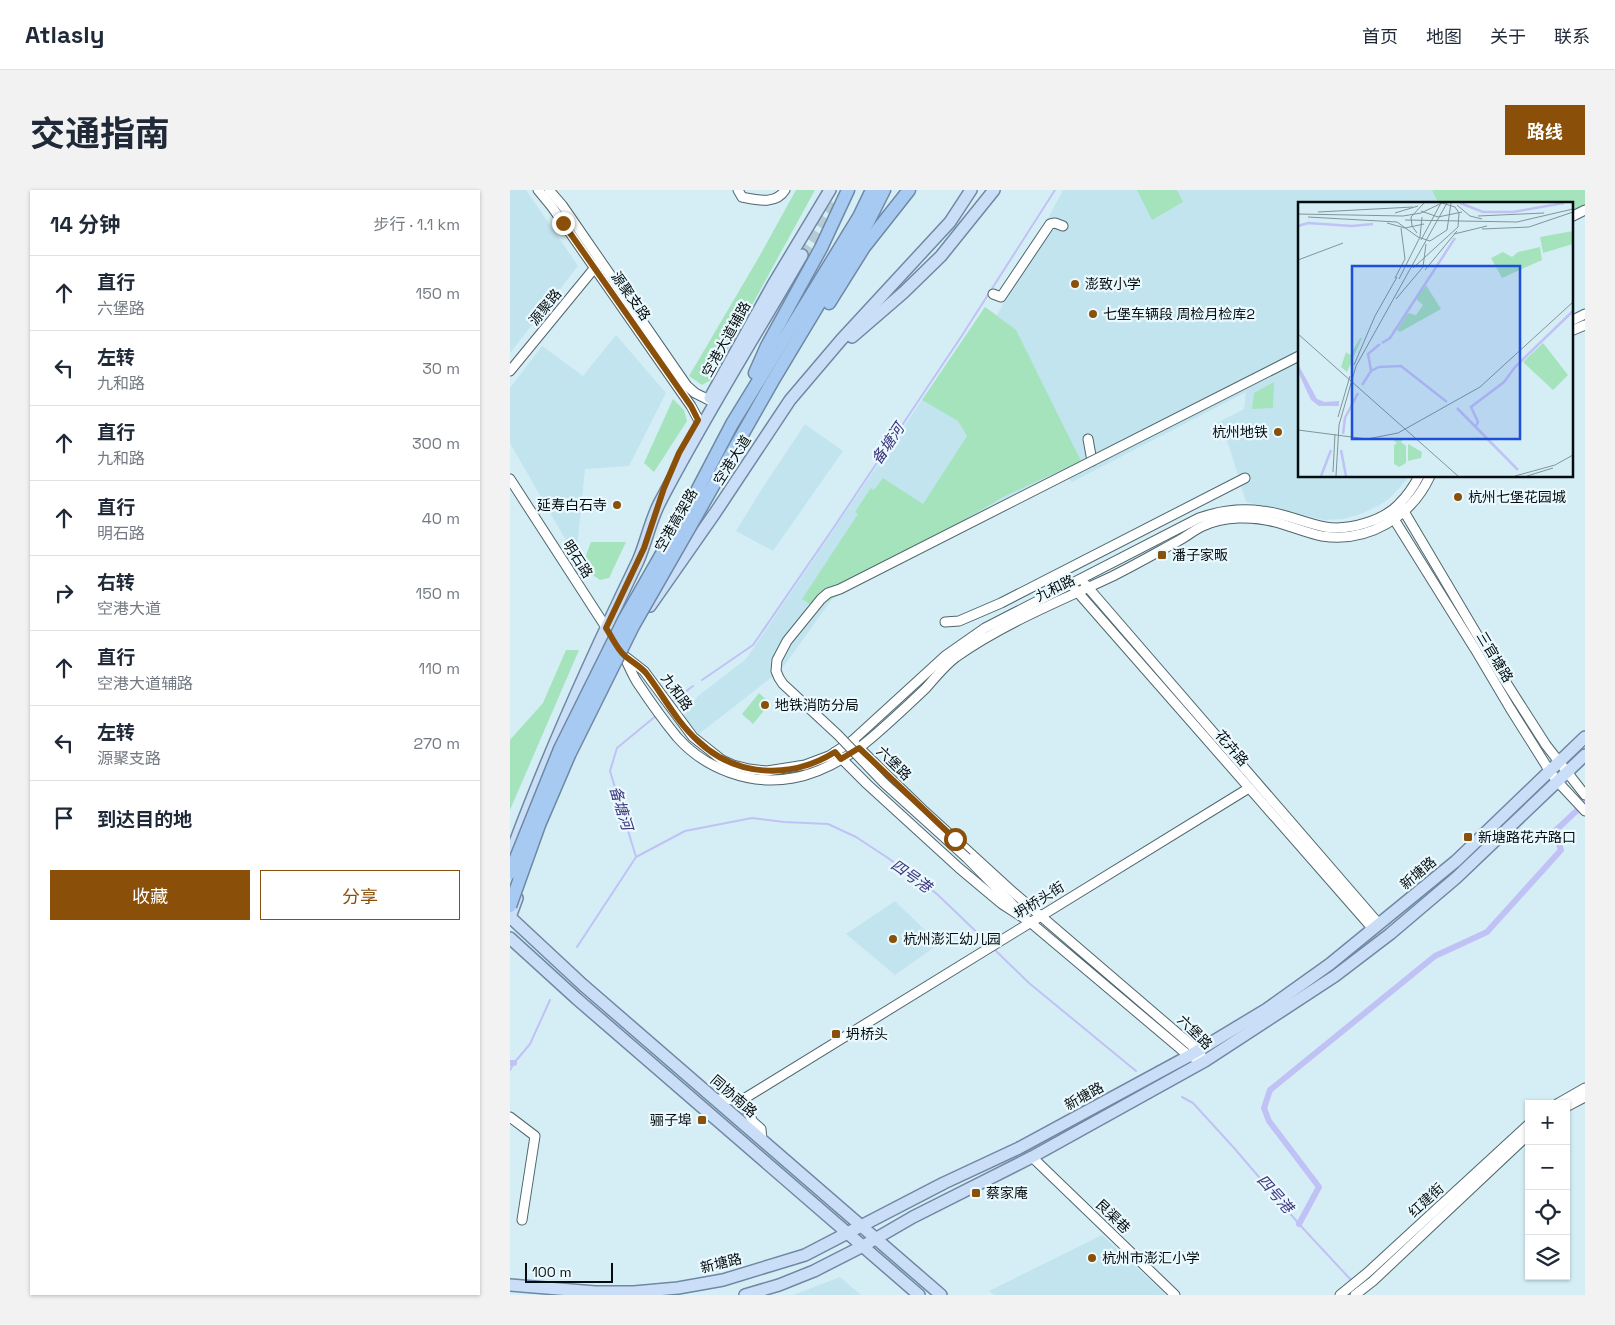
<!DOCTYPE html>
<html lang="zh">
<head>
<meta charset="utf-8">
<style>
  :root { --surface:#fff; --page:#f2f2f3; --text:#1f2937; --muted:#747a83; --line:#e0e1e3; --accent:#8a5009 }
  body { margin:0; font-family:"Space Grotesk","Noto Sans SC",sans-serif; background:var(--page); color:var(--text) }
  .controls { position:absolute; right:15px; bottom:15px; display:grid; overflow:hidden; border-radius:0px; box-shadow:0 1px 4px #0004 }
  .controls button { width:45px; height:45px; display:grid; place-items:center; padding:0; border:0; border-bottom:1px solid var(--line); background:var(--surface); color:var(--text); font:25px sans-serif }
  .scale { position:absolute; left:15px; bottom:12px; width:88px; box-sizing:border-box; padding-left:5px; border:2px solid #060d10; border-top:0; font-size:14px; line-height:18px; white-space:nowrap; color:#060d10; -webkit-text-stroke:4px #eaf9fe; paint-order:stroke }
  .stop { position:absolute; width:15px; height:15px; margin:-11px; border:4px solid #8a5009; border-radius:50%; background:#fff }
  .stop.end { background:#8a5009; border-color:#fff; box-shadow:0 1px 5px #0008 }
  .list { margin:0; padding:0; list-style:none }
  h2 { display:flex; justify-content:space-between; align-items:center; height:65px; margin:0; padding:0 20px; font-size:21px }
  h2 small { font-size:16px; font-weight:400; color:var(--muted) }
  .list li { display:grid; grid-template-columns:32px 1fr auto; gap:15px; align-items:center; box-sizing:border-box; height:75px; padding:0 20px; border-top:1px solid var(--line) }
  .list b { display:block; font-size:19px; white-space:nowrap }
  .list p { margin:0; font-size:16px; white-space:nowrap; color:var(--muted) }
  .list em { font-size:16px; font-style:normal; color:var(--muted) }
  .actions { display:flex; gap:10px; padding:15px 20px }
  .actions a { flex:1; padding:11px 0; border:1px solid var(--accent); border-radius:0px; text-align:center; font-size:18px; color:var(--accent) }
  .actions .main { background:var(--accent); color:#fff }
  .icon { flex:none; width:28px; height:28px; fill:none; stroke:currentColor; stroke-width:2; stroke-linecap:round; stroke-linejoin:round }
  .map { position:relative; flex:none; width:1075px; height:1105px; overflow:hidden; border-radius:0px }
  header { display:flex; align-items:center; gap:30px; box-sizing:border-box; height:70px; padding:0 25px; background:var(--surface); border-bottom:1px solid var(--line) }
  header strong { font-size:24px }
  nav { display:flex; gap:28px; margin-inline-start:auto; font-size:18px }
  .intro { display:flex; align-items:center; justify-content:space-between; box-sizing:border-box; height:120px; padding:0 30px }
  h1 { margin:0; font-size:35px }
  .button { padding:12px 22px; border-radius:0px; background:var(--accent); color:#fff; font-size:18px; font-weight:700 }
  main { display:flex; gap:30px; padding:0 30px }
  aside { flex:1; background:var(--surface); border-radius:0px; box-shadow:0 1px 4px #0004 }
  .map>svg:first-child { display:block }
  .built { fill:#c2e4ee }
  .green { fill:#a5e3bd }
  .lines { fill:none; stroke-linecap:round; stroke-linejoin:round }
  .stream { stroke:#c0c2f5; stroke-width:2 }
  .canal { stroke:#c0c2f5; stroke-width:6 }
  .major-tunnel { stroke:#b6ccd4; stroke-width:11; stroke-dasharray:11 5.5; stroke-linecap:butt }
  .minor-casing { stroke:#50666d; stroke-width:11 }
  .major-casing { stroke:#6f88a3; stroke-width:14 }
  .highway-casing { stroke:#6f88a3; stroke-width:15 }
  .minor { stroke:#fff; stroke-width:9 }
  .major { stroke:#cadff7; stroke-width:11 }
  .highway { stroke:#a7caf2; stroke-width:12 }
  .minor-bridge-casing { stroke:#50666d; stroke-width:11; stroke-linecap:butt }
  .highway-bridge-casing { stroke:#6f88a3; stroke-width:15; stroke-linecap:butt }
  .minor-bridge { stroke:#fff; stroke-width:9 }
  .highway-bridge { stroke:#a7caf2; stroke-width:12 }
  .route { stroke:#8a5009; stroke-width:6 }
  .poi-dot { fill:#8a5009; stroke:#eaf9fe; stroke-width:2 }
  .labels { text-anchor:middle; stroke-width:4.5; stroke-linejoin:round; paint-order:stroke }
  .poi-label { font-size:14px; fill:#060d10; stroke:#eaf9fe; text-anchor:start }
  .street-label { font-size:14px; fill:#060d10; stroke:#eaf9fe }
  .water-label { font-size:15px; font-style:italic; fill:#3c357e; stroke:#eaf9fe }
  .inset-river { fill:none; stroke:#c0c2f5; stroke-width:2.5 }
  .inset-road { fill:none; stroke:#82949a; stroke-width:1 }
  .view { fill:#1d4ed8; fill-opacity:0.15; stroke:#1d4ed8; stroke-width:2.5 }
  .inset-edge { fill:none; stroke:#060d10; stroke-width:2.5 }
</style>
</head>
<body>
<header>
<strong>Atlasly</strong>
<nav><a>首页</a><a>地图</a><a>关于</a><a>联系</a></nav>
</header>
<div class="intro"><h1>交通指南</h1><a class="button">路线</a></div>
<main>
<aside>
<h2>14 分钟<small>步行 · 1.1 km</small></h2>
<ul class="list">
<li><svg class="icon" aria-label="ahead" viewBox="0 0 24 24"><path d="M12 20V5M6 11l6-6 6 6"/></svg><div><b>直行</b><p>六堡路</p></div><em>150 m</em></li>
<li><svg class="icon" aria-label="left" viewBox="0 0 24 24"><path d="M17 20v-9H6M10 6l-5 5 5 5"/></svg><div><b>左转</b><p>九和路</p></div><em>30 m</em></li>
<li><svg class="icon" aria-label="ahead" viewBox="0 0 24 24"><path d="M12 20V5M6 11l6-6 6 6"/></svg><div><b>直行</b><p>九和路</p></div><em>300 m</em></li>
<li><svg class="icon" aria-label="ahead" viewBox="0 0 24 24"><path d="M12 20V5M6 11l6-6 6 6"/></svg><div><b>直行</b><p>明石路</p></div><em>40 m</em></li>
<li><svg class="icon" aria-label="right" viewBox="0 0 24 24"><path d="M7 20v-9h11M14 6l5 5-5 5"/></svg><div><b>右转</b><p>空港大道</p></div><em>150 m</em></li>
<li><svg class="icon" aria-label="ahead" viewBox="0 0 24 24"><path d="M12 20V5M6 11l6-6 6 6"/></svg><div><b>直行</b><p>空港大道辅路</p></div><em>110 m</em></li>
<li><svg class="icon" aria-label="left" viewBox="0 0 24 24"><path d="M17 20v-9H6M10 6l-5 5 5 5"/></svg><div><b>左转</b><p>源聚支路</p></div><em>270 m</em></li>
<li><svg class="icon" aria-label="arrive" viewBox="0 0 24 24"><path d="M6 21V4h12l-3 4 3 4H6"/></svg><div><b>到达目的地</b></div></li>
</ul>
<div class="actions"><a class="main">收藏</a><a>分享</a></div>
</aside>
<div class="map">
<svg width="1075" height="1105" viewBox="0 0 1075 1105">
  <rect width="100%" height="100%" fill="#d5eef6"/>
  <g class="built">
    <path d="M0 0H16L68 76 0 163Z"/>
    <path d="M553 0H1075L1061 14H789V286H900L881 307 870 315 851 324 833 329 814 330 736 312 719 256 707 233 734 219 736 202 562 292 557 286 322 409 271 480 189 544 173 527 188 506 236 469 475 117 487 125Z"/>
    <path d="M106 145 156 203 119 276 75 279 66 368 0 253V198L32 156 73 186Z"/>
    <path d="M295 234 333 261 263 361 226 341 255 294Z"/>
    <path d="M385 711 429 754 385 785 336 744Z"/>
    <path d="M592 1045 656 1105H484L479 1101Z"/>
    <path d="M330 1087 351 1105H283Z"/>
  </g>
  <g class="green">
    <path d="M286 0H305L201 190 192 195 179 186 249 67Z"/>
    <path d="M627 0H667L673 12 642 30Z"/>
    <path d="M922 0H1075V16L1061 23V14H929Z"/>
    <path d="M475 117 506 140 571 271 493 307 306 418 292 409 348 324 345 322 361 298 364 300 373 288 413 314 457 246 448 231 412 210Z"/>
    <path d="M764 192 763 218 742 219 744 203Z"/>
    <path d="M163 209 174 220 177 231 144 282 134 273Z"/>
    <path d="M81 352H116L99 388 90 390 76 380V365Z"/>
    <path d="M56 460H69L0 620V550L33 513Z"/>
    <path d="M249 503 260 513 243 534 232 524Z"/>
  </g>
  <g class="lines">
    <g class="stream">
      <path d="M192 490 243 455 324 337 451 147 545 0"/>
      <path d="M162 512 183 496"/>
      <path d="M126 667 100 581 107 558 147 525"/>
      <path d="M67 757 126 667 175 641 242 628 274 632 318 634 346 647 378 668 427 704 479 754"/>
      <path d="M484 759 519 793 626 881"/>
      <path d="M0 880 4 873 20 854 40 810"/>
      <path d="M672 907 683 913 725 959 789 1034 841 1090"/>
    </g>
    <g class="canal">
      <path d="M0 873H4"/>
      <path d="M789 1034 809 997 759 931 754 918 760 900 925 766 977 742 1051 660 1045 641 1075 613"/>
    </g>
    <path class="major-tunnel" d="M292 65 328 12"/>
    <defs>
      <g id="minor">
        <path d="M28 0 42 17 181 216 188 229"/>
        <path d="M39 0 52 15 177 196 185 203 199 210"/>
        <path d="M228 0 232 7C247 10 266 15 275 0"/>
        <path d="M1061 27 1075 20"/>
        <path d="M483 104 491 107 540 34 545 33 553 36"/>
        <path d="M1061 131 1075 124"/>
        <path d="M1061 141 1075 135"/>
        <path d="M0 181 87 75"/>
        <path d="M578 249 582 271"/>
        <path d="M0 289 99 442"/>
        <path d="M892 318 988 480 1036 555 1075 605"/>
        <path d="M882 326 965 459 1000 518 1039 580 1047 591 1075 621"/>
        <path d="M575 394 869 734"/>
        <path d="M564 398 863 739"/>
        <path d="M435 432 449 431 491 413 735 288"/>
        <path d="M109 457C116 468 120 481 127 492 139 510 153 530 167 547 195 579 241 596 283 588 307 584 329 572 349 558 370 542 396 517 415 499 425 488 434 476 446 467 494 433 550 411 603 386 625 375 646 363 668 351 676 347 684 340 693 336 714 326 743 326 765 332 781 336 796 343 812 346 858 353 901 327 920 286"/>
        <path d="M116 467 134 481 183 547 212 570 223 575 239 579 257 581 295 575 319 566 342 551 435 466 475 438 689 328C709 321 730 318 752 321 774 323 794 333 815 337 838 341 873 331 889 314 897 306 904 296 909 286"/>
        <path d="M325 562 357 594 449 678 492 714 520 732 679 866 695 871 687 860 504 703 411 618 342 551"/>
        <path d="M461 671 457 668 509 721"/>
        <path d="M204 909 232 910 739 598"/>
        <path d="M232 910 243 932 251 939 252 951"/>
        <path d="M1047 914 1075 898"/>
        <path d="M1056 917 1075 907"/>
        <path d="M0 927 25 946 12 1030"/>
        <path d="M522 967 665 1105"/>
        <path d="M830 1105 857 1083 1019 934"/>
        <path d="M845 1105 863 1091 1019 944"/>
      </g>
      <g id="major">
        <path d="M342 147 393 103 431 66 484 0"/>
        <path d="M200 208 264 93 320 0"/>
        <path d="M140 416 205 323 280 210 331 150 440 32 461 0"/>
        <path d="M0 666C37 565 81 468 128 371 136 353 140 332 149 314 193 229 244 148 292 65"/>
        <path d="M0 727 7 708"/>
        <path d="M0 727 73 795 431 1105"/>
        <path d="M0 748 67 809 409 1105"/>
        <path d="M0 1095 85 1102H124L168 1098 213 1090 295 1065 434 993 509 958 679 866 757 819 820 774 946 671 1075 547"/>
        <path d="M235 1105 269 1095 304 1081 353 1056 403 1027 522 967 695 871 825 786 880 744 946 688 1075 565"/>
      </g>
      <g id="highway">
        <path d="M319 113 354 57 399 0"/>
        <path d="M245 183 257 156 311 58 338 0"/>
        <path d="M177 320 222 234 349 27 362 0"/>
        <path d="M186 326 262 192 358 32 374 0"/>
      </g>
    </defs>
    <use href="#minor" class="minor-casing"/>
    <use href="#major" class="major-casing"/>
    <use href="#highway" class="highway-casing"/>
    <use href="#minor" class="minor"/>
    <use href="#major" class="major"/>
    <use href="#highway" class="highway"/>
    <defs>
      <path id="minor-bridge" d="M457 668 374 593 328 545 273 494 269 488 266 481 267 470 277 451 311 409 318 403 330 399 789 166"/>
      <g id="highway-bridge">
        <path d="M0 683 50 559 114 430 177 320"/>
        <path d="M0 716 29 635 59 565 123 436 186 326"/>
      </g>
    </defs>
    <use href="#minor-bridge" class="minor-bridge-casing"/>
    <use href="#highway-bridge" class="highway-bridge-casing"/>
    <use href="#minor-bridge" class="minor-bridge"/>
    <use href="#highway-bridge" class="highway-bridge"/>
  </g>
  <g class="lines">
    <path class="route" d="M53 33 181 216 188 230 169 263 154 298 134 358 96 438C102 447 107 459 115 466 122 472 130 476 136 483 153 505 166 531 187 550 225 587 280 590 325 562L331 569 349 558 445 649"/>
  </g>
  <g class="poi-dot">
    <circle cx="565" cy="94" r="5"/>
    <circle cx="583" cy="124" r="5"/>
    <circle cx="768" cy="242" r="5"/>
    <circle cx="948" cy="307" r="5"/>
    <circle cx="107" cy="315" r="5"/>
    <rect x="647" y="360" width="10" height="10" rx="2.5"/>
    <circle cx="255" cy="515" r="5"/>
    <rect x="953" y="642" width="10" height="10" rx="2.5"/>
    <circle cx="383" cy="749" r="5"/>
    <rect x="321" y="839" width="10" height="10" rx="2.5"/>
    <rect x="187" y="925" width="10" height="10" rx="2.5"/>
    <rect x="461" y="998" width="10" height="10" rx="2.5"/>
    <circle cx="582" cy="1068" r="5"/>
  </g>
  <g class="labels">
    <g class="poi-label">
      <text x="575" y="99">澎致小学</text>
      <text x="593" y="129">七堡车辆段 周检月检库2</text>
      <text x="758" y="247" text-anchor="end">杭州地铁</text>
      <text x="958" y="312">杭州七堡花园城</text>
      <text x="97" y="320" text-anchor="end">延寿白石寺</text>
      <text x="662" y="370">潘子家畈</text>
      <text x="265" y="520">地铁消防分局</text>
      <text x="968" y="652">新塘路花卉路口</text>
      <text x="393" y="754">杭州澎汇幼儿园</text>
      <text x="336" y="849">坍桥头</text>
      <text x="182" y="935" text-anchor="end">骊子埠</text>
      <text x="476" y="1008">蔡家庵</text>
      <text x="592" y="1073">杭州市澎汇小学</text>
    </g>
    <g class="street-label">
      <text transform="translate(121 106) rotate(55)" y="5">源聚支路</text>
      <text transform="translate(35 117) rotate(-51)" y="5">源聚路</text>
      <text transform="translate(216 149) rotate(-61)" y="5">空港大道辅路</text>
      <text transform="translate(222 270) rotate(-57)" y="5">空港大道</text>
      <text transform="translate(166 330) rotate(-60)" y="5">空港高架路</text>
      <text transform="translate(68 369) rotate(57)" y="5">明石路</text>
      <text transform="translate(545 398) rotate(-26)" y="5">九和路</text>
      <text transform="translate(985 467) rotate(59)" y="5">三官塘路</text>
      <text transform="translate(167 502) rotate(54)" y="5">九和路</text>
      <text transform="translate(722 558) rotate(49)" y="5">花卉路</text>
      <text transform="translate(384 573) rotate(44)" y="5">六堡路</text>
      <text transform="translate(908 683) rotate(-40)" y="5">新塘路</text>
      <text transform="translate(529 710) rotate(-32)" y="5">坍桥头街</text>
      <text transform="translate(685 842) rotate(45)" y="5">六堡路</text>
      <text transform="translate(224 906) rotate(41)" y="5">同协南路</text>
      <text transform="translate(574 906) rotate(-29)" y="5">新塘路</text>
      <text transform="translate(916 1010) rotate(-43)" y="5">红建街</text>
      <text transform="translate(603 1026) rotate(44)" y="5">艮渠巷</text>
      <text transform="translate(211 1073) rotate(-14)" y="5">新塘路</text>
    </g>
    <g class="water-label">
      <text transform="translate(378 254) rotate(-56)" y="5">备塘河</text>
      <text transform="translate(111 618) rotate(73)" y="5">备塘河</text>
      <text transform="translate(401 686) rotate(35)" y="5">四号港</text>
      <text transform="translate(765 1004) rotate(48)" y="5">四号港</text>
    </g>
  </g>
  <g transform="translate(788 12)">
    <rect width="275" height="275" fill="#d5eef6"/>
    <path d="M275 29V42L245 51 242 35ZM242 45 244 58 204 76 193 56 205 50 214 55 220 50ZM128 83 143 107 102 130 99 128 110 111 118 113 125 103 118 97ZM62 136H64L49 170 43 165 48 150 52 153ZM245 141 270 173 255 188 225 160ZM106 236 103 240 108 244V261L101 265 96 262V243L99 241 95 238ZM110 242 124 250 123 256 110 259Z" fill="#a5e3bd"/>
    <path d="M0 162 19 197 27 200 41 199V204H21L13 198 0 170Z" fill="#c0c2f5"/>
    <path class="inset-river" d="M162 1 185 10H215L266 1M0 24 10 21 54 24 75 22M84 141 92 136 157 36M73 168 70 152 82 142M64 183 73 169 81 165 103 164 149 200M159 206 220 268M177 226 180 220 173 205 206 180 217 165 275 109M45 232 47 216 60 191M43 248 48 274M23 274 33 248"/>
    <path class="inset-road" d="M159 3 172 14 184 17M123 9 140 15 164 10M20 10 115 5M97 11 120 4M0 12 105 14 123 11 144 1 157 5 161 11 160 25 115 66M180 14 246 11M10 15 99 20 120 35 132 39 149 28 153 1M107 18 219 20 275 7M89 21 107 26 126 22M184 27 231 25 275 10M119 31 114 24 113 15 126 1M156 32 189 24M123 38 143 1M0 58 45 41M127 68 159 29M97 76 107 57 103 26M101 77 122 35 124 15M98 97 125 65 128 42M0 132 160 274M56 163 77 114 99 75M40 215 52 174M0 228 69 237 100 231 182 185 275 100M35 270 37 232M38 274 41 223 58 164 149 1M217 274 257 263 275 253M229 274 255 266"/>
    <path class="view" d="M54 64H222V237H54Z"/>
    <rect width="275" height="275" class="inset-edge"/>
  </g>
</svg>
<div class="controls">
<button>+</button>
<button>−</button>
<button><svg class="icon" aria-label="locate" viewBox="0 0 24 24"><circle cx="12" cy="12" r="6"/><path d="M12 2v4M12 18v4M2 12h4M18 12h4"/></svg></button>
<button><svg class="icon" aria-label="layers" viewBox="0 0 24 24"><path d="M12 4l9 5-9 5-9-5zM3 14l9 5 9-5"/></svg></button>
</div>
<div class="scale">100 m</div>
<div class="stop" style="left:445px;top:649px"></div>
<div class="stop end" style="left:53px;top:33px"></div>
</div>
</main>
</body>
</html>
